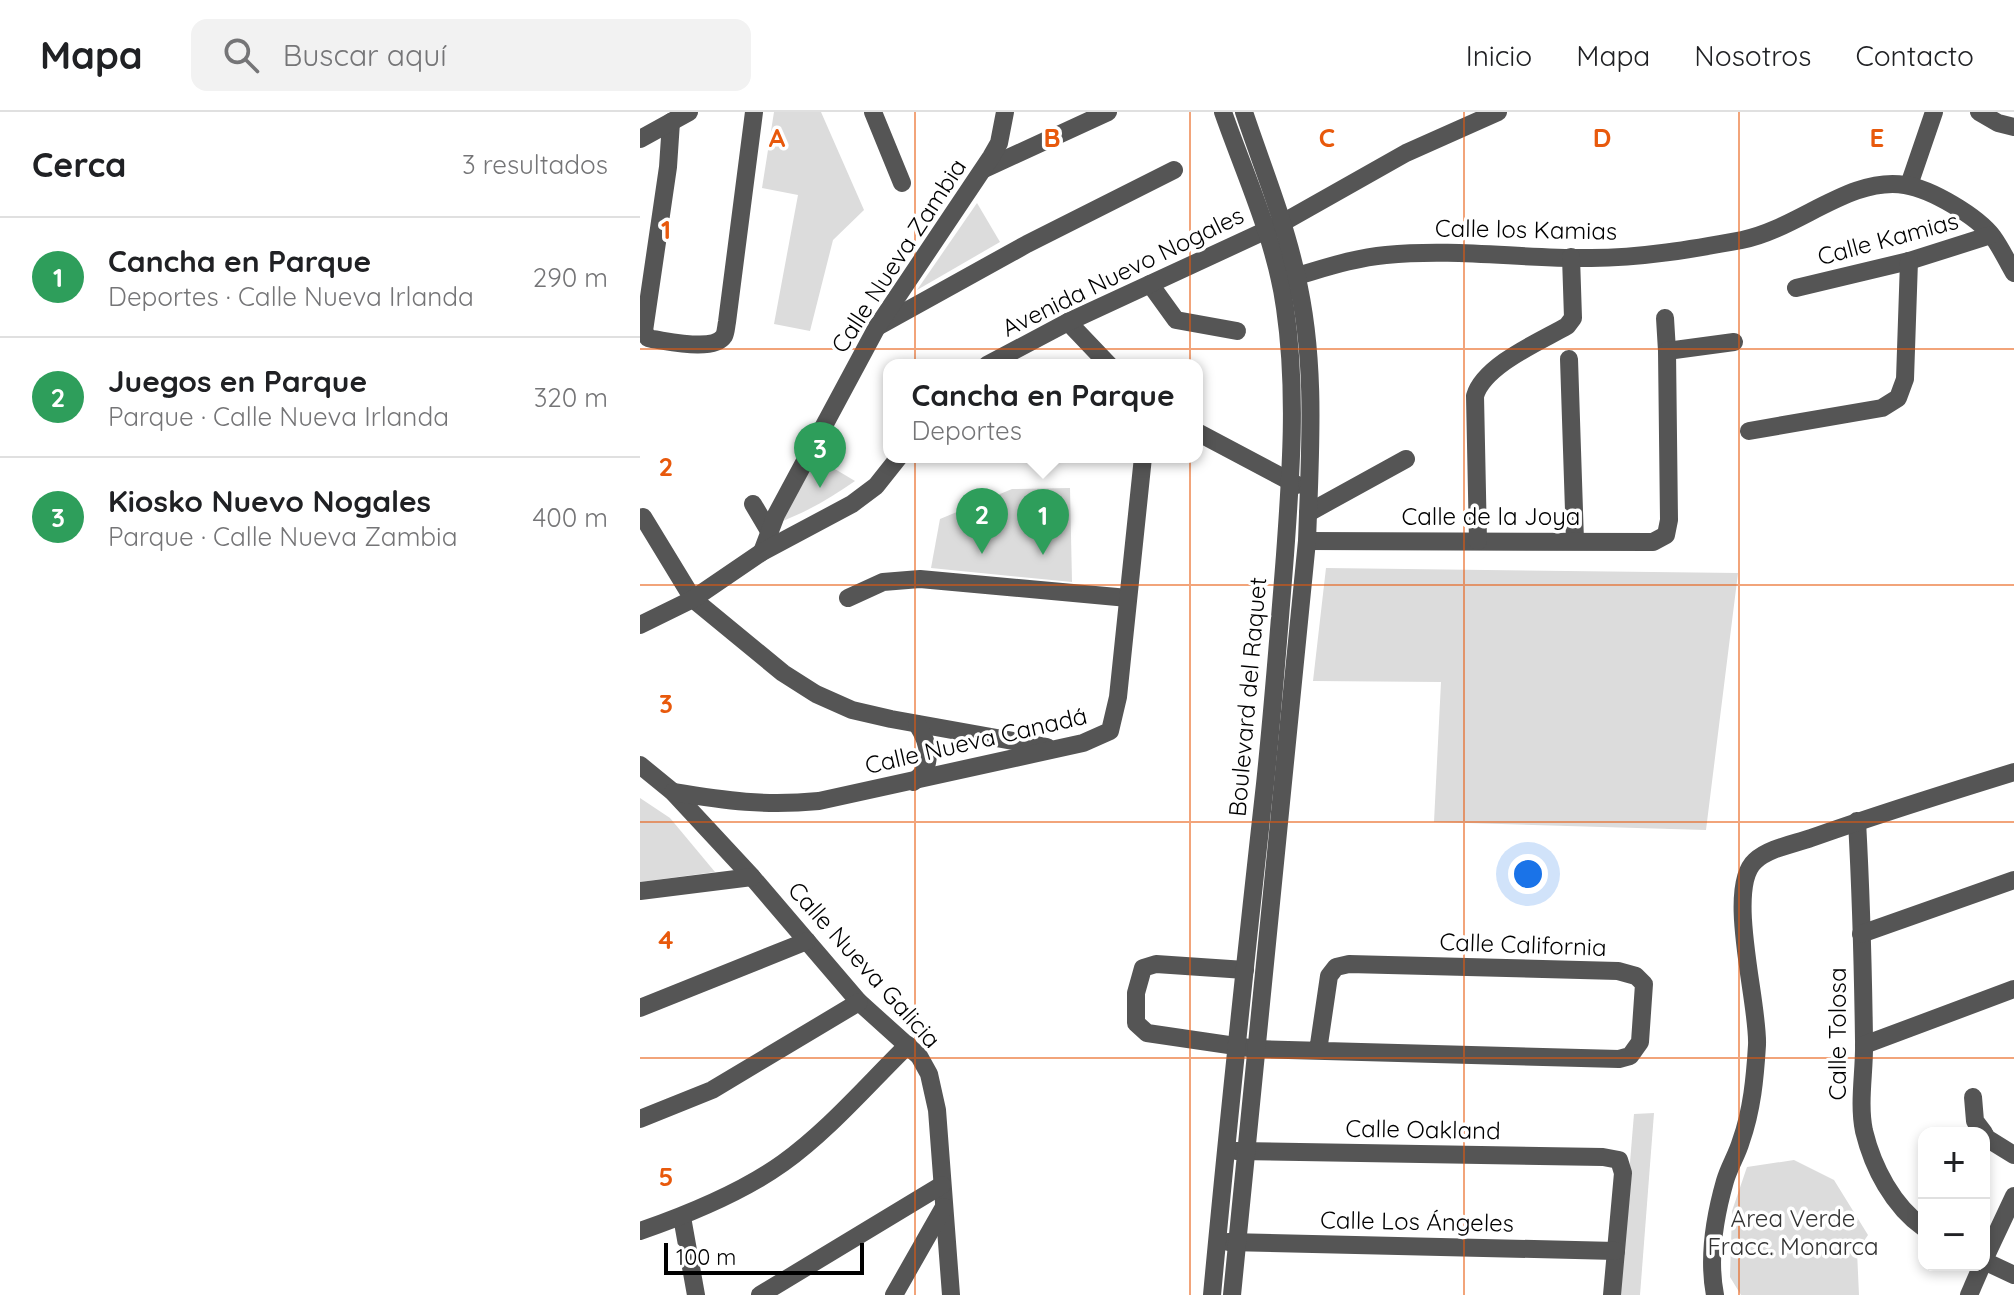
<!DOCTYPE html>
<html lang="es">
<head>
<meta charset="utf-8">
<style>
  :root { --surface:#fff; --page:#f2f2f2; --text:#202124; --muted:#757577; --line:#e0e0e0; --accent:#000 }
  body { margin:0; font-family:Quicksand,sans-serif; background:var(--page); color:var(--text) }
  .controls { position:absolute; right:24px; bottom:24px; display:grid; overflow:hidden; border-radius:16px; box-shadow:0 4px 12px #0003 }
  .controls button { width:72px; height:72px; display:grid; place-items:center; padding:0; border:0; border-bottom:2px solid var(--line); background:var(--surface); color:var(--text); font:40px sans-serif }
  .scale { position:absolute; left:24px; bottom:20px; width:200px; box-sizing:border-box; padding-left:8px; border:4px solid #000; border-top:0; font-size:22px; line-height:28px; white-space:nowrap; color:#000; -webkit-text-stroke:6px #fff; paint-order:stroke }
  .you { position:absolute; left:888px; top:762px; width:28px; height:28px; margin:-20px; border:6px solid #fff; border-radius:50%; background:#1a73e8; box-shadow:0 0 0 12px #1a73e833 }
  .badge { display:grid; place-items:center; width:52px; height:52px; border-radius:50%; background:var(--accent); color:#fff; font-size:26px; font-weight:700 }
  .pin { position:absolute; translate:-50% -66px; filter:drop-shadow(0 2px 4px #0008) }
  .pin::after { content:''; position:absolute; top:42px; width:28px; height:24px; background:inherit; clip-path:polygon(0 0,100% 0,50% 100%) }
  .popup { position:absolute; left:243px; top:247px; width:320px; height:104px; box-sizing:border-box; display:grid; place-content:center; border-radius:16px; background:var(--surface); filter:drop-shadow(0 2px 6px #0005); font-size:26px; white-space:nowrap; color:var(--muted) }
  .popup b { font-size:30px; color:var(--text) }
  .popup::after { content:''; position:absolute; left:50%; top:100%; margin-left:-16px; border:16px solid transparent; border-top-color:var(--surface) }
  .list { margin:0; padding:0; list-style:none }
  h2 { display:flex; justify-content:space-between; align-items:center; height:104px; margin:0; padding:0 32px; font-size:34px }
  h2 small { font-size:26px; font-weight:400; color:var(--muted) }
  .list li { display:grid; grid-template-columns:52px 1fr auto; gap:24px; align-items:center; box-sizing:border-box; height:120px; padding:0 32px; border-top:2px solid var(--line) }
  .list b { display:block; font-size:30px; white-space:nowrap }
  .list p { margin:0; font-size:26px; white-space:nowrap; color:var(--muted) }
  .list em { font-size:26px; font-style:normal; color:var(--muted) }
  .icon { flex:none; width:44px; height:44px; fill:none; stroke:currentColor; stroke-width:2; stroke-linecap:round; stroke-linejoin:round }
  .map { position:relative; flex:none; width:1374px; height:1183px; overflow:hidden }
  header { display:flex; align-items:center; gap:48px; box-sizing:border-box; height:112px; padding:0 40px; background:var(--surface); border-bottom:2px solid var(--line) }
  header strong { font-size:38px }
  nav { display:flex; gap:44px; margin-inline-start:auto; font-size:28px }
  .search { width:560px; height:72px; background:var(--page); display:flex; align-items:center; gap:20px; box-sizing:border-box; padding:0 28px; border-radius:16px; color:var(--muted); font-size:30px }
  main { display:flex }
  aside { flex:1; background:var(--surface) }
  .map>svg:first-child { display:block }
  .green { fill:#dcdcdc }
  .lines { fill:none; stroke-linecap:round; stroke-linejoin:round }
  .minor { stroke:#555; stroke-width:18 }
  .grid { fill:none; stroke:#e8590c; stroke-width:2; stroke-opacity:0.55 }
  .labels { text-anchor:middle; stroke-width:7; stroke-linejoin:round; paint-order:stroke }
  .street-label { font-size:24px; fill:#000; stroke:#fff }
  .park-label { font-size:24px; fill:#333; stroke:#fff }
  .grid-label { font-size:26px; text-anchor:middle; font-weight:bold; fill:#e8590c; stroke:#fff; stroke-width:7; stroke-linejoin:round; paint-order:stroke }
</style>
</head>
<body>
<header>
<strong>Mapa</strong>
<div class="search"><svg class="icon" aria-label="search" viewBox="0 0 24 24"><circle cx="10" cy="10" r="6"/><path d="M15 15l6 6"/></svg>Buscar aquí</div>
<nav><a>Inicio</a><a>Mapa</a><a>Nosotros</a><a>Contacto</a></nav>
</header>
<main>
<aside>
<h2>Cerca<small>3 resultados</small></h2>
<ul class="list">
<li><span class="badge" style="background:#2e9e5b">1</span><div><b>Cancha en Parque</b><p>Deportes · Calle Nueva Irlanda</p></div><em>290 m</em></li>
<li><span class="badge" style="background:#2e9e5b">2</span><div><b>Juegos en Parque</b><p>Parque · Calle Nueva Irlanda</p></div><em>320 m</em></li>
<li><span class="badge" style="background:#2e9e5b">3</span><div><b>Kiosko Nuevo Nogales</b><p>Parque · Calle Nueva Zambia</p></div><em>400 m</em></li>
</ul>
</aside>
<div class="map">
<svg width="1374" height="1183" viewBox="0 0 1374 1183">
  <rect width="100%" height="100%" fill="#fff"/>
  <g class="green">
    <path d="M134 0H181L224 98 193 128 170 219 134 212 158 83 122 76Z"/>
    <path d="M337 91 360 130 277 178Z"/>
    <path d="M173 344 215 369C191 386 165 401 137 411Z"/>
    <path d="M430 376 432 470 291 456 300 407 372 377Z"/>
    <path d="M686 456 1098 461 1066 718 794 710 801 570 673 569Z"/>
    <path d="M0 686 30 706 75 760 0 770Z"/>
    <path d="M1014 1001 1000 1183H979L994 1002Z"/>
    <path d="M1154 1048 1194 1068 1228 1123 1217 1139 1219 1183H1101L1090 1165 1092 1099 1107 1055Z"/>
  </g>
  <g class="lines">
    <g class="minor">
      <path d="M233 0 262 71"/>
      <path d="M1339 0 1358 11 1374 15"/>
      <path d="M31 10 28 55 4 219 8 226 12 227C28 229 74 240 84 224 86 220 86 215 87 210L114 0"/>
      <path d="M0 27 49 0"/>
      <path d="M344 57 468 0"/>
      <path d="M1269 73 1294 0"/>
      <path d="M646 167C679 158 712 146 746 143 815 136 882 147 951 146 1001 146 1053 137 1102 128 1158 117 1210 64 1265 73 1291 77 1337 104 1353 125 1361 136 1367 149 1374 161"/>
      <path d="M510 172 536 208 597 219"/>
      <path d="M1156 176 1269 149 1351 123"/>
      <path d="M1025 206 1027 239"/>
      <path d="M428 210 469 253"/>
      <path d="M239 214 387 132 534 58"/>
      <path d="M929 247 935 429"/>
      <path d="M347 253 428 210 642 111 766 41 858 0"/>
      <path d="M1109 319 1242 296 1258 286 1265 267 1269 149"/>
      <path d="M557 320 657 373"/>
      <path d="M113 392 129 419"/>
      <path d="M668 401 766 347"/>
      <path d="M0 407 3 405 53 487 143 561 176 582 212 598 251 607 407 635"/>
      <path d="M667 429 1013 430 1026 423 1029 408 1027 239 1094 230"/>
      <path d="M838 429 835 284C844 253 901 229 927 214L933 206 931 145"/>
      <path d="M122 440 136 403 237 215 351 45 359 31 365 0"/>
      <path d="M208 486 243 470 280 467 488 486"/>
      <path d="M0 513 53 487 122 440 212 392 236 374 259 345"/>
      <path d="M0 653 33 680 112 765 219 890 279 944 289 962 297 998 311 1183"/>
      <path d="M273 670C295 655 289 631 277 612"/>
      <path d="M33 680C87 689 124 694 179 689L443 631 470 619 478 585 503 345"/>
      <path d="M1217 709C1221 782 1223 856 1224 928 1225 958 1218 990 1224 1019 1233 1056 1253 1094 1284 1116"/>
      <path d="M0 779 112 765"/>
      <path d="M1221 822 1374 768"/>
      <path d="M605 858 516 852 503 856 496 881V911L507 921 616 937 979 947 990 944 1000 930 1004 872 996 864 978 859 709 852 696 855 689 864 678 939"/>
      <path d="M0 896 167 829"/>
      <path d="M1224 933 1374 877"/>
      <path d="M1333 985 1335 1009 1344 1021"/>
      <path d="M0 1007 72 978 219 890"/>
      <path d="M1344 1022 1348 1027 1374 1043"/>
      <path d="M596 1039 963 1045 979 1048 983 1061 972 1183"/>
      <path d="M42 1105 56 1183"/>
      <path d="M0 1119C49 1102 101 1081 143 1051 189 1018 228 972 268 933"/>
      <path d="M588 1130 976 1139"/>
      <path d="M1344 1148 1374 1084"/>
      <path d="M1344 1149 1374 1163"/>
      <path d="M120 1183 302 1073"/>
      <path d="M254 1183 304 1095"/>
      <path d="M572 1183C588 1012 606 842 625 672 633 596 639 519 645 443 651 361 657 278 645 196 636 129 605 63 583 0"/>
      <path d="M592 1183 667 429C670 341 677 249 656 162 644 107 622 54 604 0"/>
      <path d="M1075 1183C1068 1147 1075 1104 1085 1069 1089 1055 1097 1043 1101 1029 1112 998 1115 966 1117 933 1119 892 1085 776 1115 749 1129 736 1154 732 1171 726 1238 702 1306 681 1374 660"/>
      <path d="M1329 1183 1342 1153"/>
    </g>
  </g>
  <path class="grid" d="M275 0V1183M550 0V1183M824 0V1183M1099 0V1183M0 237H1374M0 473H1374M0 710H1374M0 946H1374"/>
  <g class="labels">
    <g class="street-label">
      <text transform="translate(886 118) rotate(1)" y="8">Calle los Kamias</text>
      <text transform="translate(1248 127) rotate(-15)" y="8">Calle Kamias</text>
      <text transform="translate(259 144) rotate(-57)" y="8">Calle Nueva Zambia</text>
      <text transform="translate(483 160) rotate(-26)" y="8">Avenida Nuevo Nogales</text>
      <text x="851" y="413">Calle de la Joya</text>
      <text transform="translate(608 585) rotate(-85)" y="8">Boulevard del Raquet</text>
      <text transform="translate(336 629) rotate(-13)" y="8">Calle Nueva Canadá</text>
      <text transform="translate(883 833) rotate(2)" y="8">Calle California</text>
      <text transform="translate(224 853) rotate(48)" y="8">Calle Nueva Galicia</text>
      <text transform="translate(1198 922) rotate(-90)" y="8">Calle Tolosa</text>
      <text transform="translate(783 1018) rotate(1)" y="8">Calle Oakland</text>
      <text transform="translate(777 1110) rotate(1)" y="8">Calle Los Ángeles</text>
    </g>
    <g class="park-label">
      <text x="1153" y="1115">Area Verde<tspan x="1153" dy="28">Fracc. Monarca</tspan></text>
    </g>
  </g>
  <g class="grid-label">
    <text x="137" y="35">A</text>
    <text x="412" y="35">B</text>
    <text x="687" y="35">C</text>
    <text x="962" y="35">D</text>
    <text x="1237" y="35">E</text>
    <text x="26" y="127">1</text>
    <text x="26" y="364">2</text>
    <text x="26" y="601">3</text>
    <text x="26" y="837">4</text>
    <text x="26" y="1074">5</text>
  </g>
</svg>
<div class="controls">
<button>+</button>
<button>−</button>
</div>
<div class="scale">100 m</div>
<div class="you"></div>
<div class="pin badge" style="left:403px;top:443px;background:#2e9e5b">1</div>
<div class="popup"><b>Cancha en Parque</b>Deportes</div>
<div class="pin badge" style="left:342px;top:442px;background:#2e9e5b">2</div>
<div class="pin badge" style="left:180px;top:376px;background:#2e9e5b">3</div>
</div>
</main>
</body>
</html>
